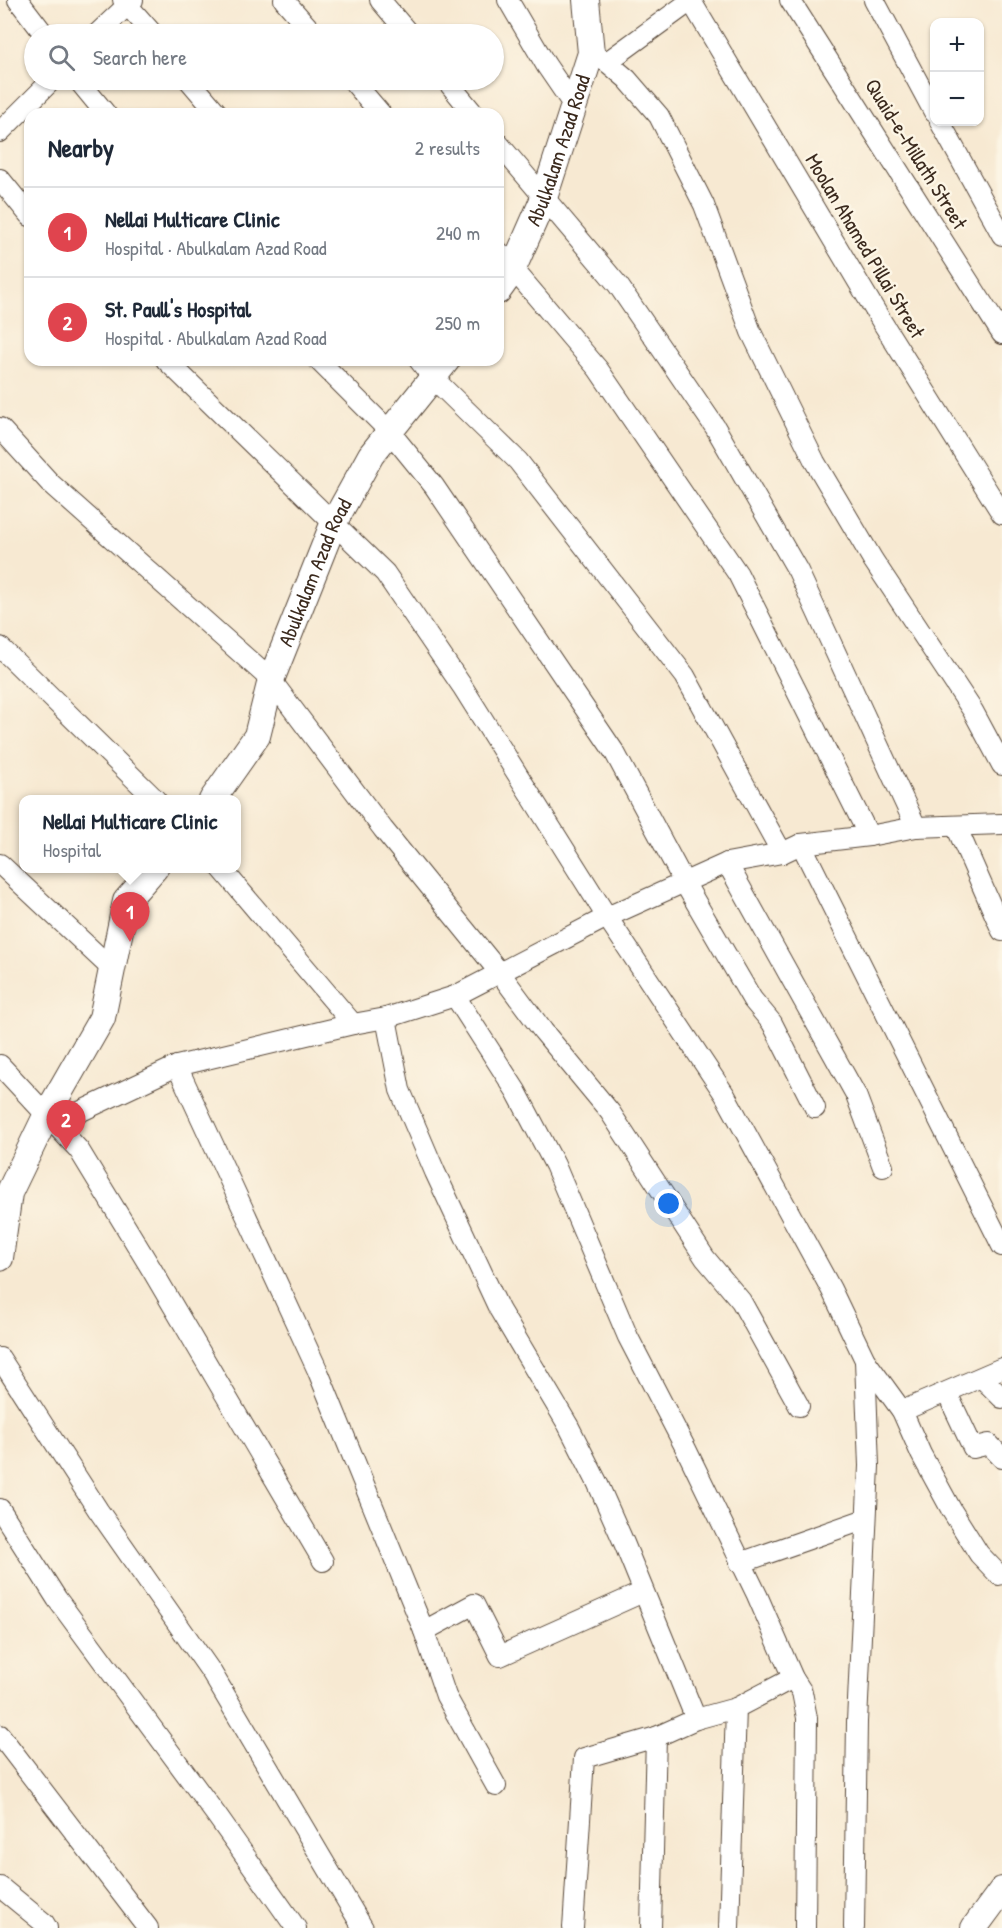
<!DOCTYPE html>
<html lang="en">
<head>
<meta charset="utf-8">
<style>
  :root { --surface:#fff; --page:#f6f6f7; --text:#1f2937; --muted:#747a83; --line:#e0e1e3; --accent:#d1495b }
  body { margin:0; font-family:"Patrick Hand",sans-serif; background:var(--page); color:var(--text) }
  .controls { position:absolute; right:18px; top:18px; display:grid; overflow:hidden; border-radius:12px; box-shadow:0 2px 4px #0004 }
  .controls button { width:54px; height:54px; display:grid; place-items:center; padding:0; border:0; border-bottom:2px solid var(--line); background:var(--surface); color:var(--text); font:30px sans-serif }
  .you { position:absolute; left:669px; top:1204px; width:21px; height:21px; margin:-15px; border:4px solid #fff; border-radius:50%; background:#1a73e8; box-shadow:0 0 0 9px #1a73e833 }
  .badge { display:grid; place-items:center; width:39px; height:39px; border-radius:50%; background:var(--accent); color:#fff; font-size:20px; font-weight:700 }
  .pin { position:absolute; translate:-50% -50px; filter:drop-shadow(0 2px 3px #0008) }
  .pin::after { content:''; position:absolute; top:32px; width:21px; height:18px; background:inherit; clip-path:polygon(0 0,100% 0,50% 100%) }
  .popup { position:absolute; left:19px; top:795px; width:222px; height:78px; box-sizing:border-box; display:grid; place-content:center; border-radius:12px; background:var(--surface); filter:drop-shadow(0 2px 4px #0005); font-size:20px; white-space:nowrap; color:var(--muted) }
  .popup b { font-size:22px; color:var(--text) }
  .popup::after { content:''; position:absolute; left:50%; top:100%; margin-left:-12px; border:12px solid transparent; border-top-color:var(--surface) }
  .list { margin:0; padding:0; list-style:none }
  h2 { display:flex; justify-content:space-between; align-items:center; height:78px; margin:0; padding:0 24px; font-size:26px }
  h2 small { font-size:20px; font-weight:400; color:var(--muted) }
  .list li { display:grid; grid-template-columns:39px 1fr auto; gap:18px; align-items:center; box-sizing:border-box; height:90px; padding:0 24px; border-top:2px solid var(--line) }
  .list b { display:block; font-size:22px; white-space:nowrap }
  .list p { margin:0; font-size:20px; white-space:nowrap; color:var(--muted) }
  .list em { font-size:20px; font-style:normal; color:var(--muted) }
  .icon { flex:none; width:33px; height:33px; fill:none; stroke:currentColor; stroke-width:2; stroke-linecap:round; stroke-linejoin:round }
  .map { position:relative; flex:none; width:1002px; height:1928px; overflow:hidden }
  .search { position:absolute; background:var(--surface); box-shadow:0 2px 4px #0004; left:24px; top:24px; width:480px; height:66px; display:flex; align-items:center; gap:15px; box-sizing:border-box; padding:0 21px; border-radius:33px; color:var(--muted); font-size:22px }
  .panel { position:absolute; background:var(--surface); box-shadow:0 2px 4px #0004; left:24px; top:108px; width:480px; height:258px; border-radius:18px }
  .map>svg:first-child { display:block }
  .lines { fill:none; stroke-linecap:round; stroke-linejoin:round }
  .minor-casing { stroke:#574739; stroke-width:22 }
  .major-casing { stroke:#574739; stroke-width:28 }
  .minor { stroke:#fff; stroke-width:20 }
  .major { stroke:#fff; stroke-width:26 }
  .labels { text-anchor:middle; stroke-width:5; stroke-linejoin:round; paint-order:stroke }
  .street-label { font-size:21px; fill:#3b2a1e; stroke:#fcf5e5 }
</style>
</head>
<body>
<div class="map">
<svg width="1002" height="1928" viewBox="0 0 1002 1928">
  <rect width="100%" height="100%" fill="#fcf5e5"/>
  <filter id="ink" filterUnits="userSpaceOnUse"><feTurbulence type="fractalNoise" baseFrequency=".0167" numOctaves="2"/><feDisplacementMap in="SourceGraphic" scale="12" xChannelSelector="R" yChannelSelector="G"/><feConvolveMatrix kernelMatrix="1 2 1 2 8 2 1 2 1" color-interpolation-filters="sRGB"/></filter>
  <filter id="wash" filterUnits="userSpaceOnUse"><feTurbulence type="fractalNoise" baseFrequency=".008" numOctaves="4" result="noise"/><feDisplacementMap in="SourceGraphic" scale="24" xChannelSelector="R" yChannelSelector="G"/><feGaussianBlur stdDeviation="1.35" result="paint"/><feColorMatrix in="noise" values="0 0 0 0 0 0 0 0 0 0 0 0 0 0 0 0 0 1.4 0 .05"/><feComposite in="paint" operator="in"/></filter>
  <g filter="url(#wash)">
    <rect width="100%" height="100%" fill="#f7e9d2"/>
  </g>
  <g filter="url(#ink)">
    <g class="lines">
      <defs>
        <g id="minor">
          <path d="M18 0 44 34"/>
          <path d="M123 0 153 34"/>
          <path d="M284 0 314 34"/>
          <path d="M380 0 409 34"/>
          <path d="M508 0 546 65 574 106"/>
          <path d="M790 0 1002 334"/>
          <path d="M874 0 934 112"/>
          <path d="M691 1 882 322 1002 514"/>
          <path d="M97 34 133 0"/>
          <path d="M591 53 607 62 627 79 659 116 704 205 751 332 815 462 873 560 973 711 1002 765"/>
          <path d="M607 62 692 0"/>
          <path d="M78 80 106 114"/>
          <path d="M189 80 218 114"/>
          <path d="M352 80 381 114"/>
          <path d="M446 80 474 114"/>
          <path d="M940 122 1002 235"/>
          <path d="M0 132 52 80"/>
          <path d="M498 143 618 285 715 427 798 571 916 827"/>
          <path d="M0 179 30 216"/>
          <path d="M498 251 598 369 738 574 869 836"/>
          <path d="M166 360 385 573 462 686 607 917 725 1095 831 1289 865 1360 902 1411 921 1454 952 1511 979 1554 999 1575"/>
          <path d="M318 360 390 432 434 486 615 753 684 882 752 999 772 1023 815 1108"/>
          <path d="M419 360 433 378 518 461 685 676 782 853"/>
          <path d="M0 428 51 484 271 680 383 829 500 973 543 1031 610 1112 705 1258 741 1301 799 1406"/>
          <path d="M0 647 156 800"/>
          <path d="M956 826 1002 931"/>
          <path d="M801 844 1002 1246"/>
          <path d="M727 863 856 1095 883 1167"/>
          <path d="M0 864 113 970"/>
          <path d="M221 868 353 1024"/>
          <path d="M455 996 386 1018 400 1090 435 1172 499 1309 568 1425 597 1482 624 1543 696 1719 736 1708 729 1928"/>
          <path d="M0 1065 79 1150 152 1270 323 1561"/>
          <path d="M177 1066 317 1369 424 1631 446 1696 496 1786"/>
          <path d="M56 1123 177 1066 353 1024 386 1018"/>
          <path d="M0 1358 98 1510 212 1673 363 1928"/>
          <path d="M982 1378 1002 1398"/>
          <path d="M947 1393 973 1448 989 1444 1002 1458"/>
          <path d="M902 1411 1002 1368"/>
          <path d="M0 1509 57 1599 217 1816 296 1928"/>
          <path d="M740 1563 866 1519"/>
          <path d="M424 1631 474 1604 500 1656 643 1592"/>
          <path d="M736 1708 793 1678"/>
          <path d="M0 1735 148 1928"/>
          <path d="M0 1887 44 1923 47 1928"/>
          <path d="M573 1928 584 1758 656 1737 696 1719"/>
          <path d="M651 1928 656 1737"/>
          <path d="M805 1928 807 1718 802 1692 793 1678 757 1595 686 1449 628 1337 555 1165 516 1091 455 996 607 917 727 863 782 853 801 844 869 836 916 827 1002 824"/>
          <path d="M854 1928 857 1722 869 1466 865 1360"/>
        </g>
        <g id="major">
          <path id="s1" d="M498 291 511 273 544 198 591 53 586 0"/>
          <path id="s2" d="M212 800 257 736 271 680 334 522 371 455 447 360"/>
          <path d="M0 1258 9 1193 47 1114 102 1018 126 901 155 868"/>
          <path d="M974 1928 1002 1890"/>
        </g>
      </defs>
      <use href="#minor" class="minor-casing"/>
      <use href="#major" class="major-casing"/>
      <use href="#minor" class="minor"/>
      <use href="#major" class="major"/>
    </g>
  </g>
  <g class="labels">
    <g class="street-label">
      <text dy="7" stroke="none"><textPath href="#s1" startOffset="154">Abulkalam Azad Road</textPath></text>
      <text transform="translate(916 154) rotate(58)" y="7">Quaid-e-Millath Street</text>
      <text transform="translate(865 246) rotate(59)" y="7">Moolan Ahamed Pillai Street</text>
      <text dy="7" stroke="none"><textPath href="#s2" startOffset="252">Abulkalam Azad Road</textPath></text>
    </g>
  </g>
</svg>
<div class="controls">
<button>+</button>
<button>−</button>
</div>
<div class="you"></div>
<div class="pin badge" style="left:130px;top:942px;background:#e0444e">1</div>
<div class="popup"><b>Nellai Multicare Clinic</b>Hospital</div>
<div class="pin badge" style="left:66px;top:1150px;background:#e0444e">2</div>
<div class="search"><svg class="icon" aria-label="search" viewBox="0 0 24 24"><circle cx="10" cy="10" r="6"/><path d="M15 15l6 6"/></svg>Search here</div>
<section class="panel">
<h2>Nearby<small>2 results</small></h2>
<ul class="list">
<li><span class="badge" style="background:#e0444e">1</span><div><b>Nellai Multicare Clinic</b><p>Hospital · Abulkalam Azad Road</p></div><em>240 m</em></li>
<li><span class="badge" style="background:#e0444e">2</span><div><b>St. Paull's Hospital</b><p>Hospital · Abulkalam Azad Road</p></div><em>250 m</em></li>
</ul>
</section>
</div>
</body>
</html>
